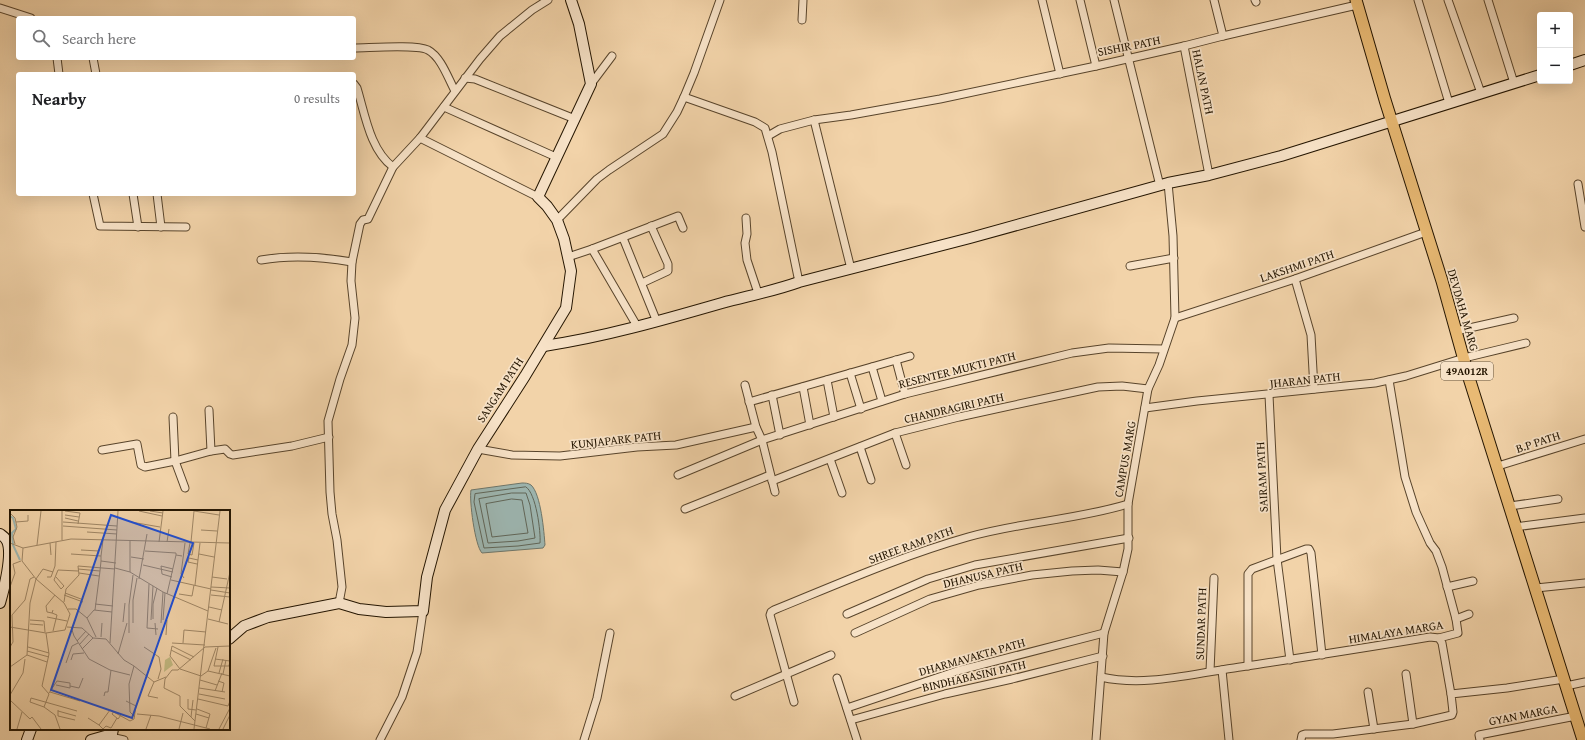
<!DOCTYPE html>
<html lang="en">
<head>
<meta charset="utf-8">
<style>
  :root { --surface:#fff; --page:#f6f6f6; --text:#202124; --muted:#757577; --line:#e0e0e0 }
  body { margin:0; font-family:"Gentium Book Plus",serif; background:var(--page); color:var(--text) }
  .controls { position:absolute; right:12px; top:12px; display:grid; overflow:hidden; border-radius:4px; box-shadow:0 4px 16px #0002 }
  .controls button { width:36px; height:36px; display:grid; place-items:center; padding:0; border:0; border-bottom:1px solid var(--line); background:var(--surface); color:var(--text); font:20px sans-serif }
  .list { margin:0; padding:0; list-style:none }
  h2 { display:flex; justify-content:space-between; align-items:center; height:52px; margin:0; padding:0 16px; font-size:17px }
  h2 small { font-size:13px; font-weight:400; color:var(--muted) }
  .icon { flex:none; width:22px; height:22px; fill:none; stroke:currentColor; stroke-width:2; stroke-linecap:round; stroke-linejoin:round }
  .map { position:relative; flex:none; width:1585px; height:740px; overflow:hidden }
  .search { position:absolute; background:var(--surface); box-shadow:0 4px 16px #0002; left:16px; top:16px; width:340px; height:44px; display:flex; align-items:center; gap:10px; box-sizing:border-box; padding:0 14px; border-radius:4px; color:var(--muted); font-size:15px }
  .panel { position:absolute; background:var(--surface); box-shadow:0 4px 16px #0002; left:16px; top:72px; width:340px; height:124px; border-radius:4px }
  .map>svg:first-child { display:block }
  .water { fill:#9db6b1; stroke:#6d766b }
  .lines { fill:none; stroke-linecap:round; stroke-linejoin:round }
  .shore { stroke:#606659; stroke-width:1 }
  .street-casing { stroke:#58442b; stroke-width:9 }
  .secondary-casing { stroke:#241501; stroke-width:12 }
  .primary-casing { stroke:#241501; stroke-width:13 }
  .street { stroke:#f7e2c7; stroke-width:7 }
  .secondary { stroke:#f7e2c7; stroke-width:10 }
  .primary { stroke:#e9ba74; stroke-width:11 }
  .labels { text-anchor:middle; stroke-width:3.5; stroke-linejoin:round; paint-order:stroke }
  .shield { fill:#f7e2c7; stroke:#63523c; stroke-width:1 }
  .shield-label { font-size:11px; font-weight:bold; fill:#241501 }
  .street-label { font-size:12px; fill:#241501; stroke:#f7e2c7 }
  .inset-river { fill:none; stroke:#9db6b1; stroke-width:2 }
  .inset-road { fill:none; stroke:#a08766; stroke-width:1 }
  .view { fill:#1d4ed8; fill-opacity:0.15; stroke:#1d4ed8; stroke-width:2 }
  .inset-edge { fill:none; stroke:#241501; stroke-width:2 }
</style>
</head>
<body>
<div class="map">
<svg width="1585" height="740" viewBox="0 0 1585 740">
  <rect width="100%" height="100%" fill="#f2d3a9"/>
  <filter id="stains"><feTurbulence type="fractalNoise" baseFrequency=".005" numOctaves="4"/><feColorMatrix values="0 0 0 0 .2 0 0 0 0 .09 0 0 0 0 .02 0 0 0 .5 -.17"/></filter>
  <radialGradient id="worn" r=".72"><stop offset=".6" stop-color="#630" stop-opacity="0"/><stop offset="1" stop-color="#630" stop-opacity=".3"/></radialGradient>
  <path class="water" d="M522 483C525 483 528 483 531 485 541 494 544 532 545 545L543 548 482 553C475 546 469 500 471 490Z"/>
  <g class="lines">
    <g class="shore">
      <path d="M526 487C536 493 541 532 540 543L518 546 484 548 474 502 475 494Z"/>
      <path d="M512 493H526L530 505 535 538 518 541 488 543 479 499Z"/>
      <path d="M512 499 522 500 528 533 492 537 486 504Z"/>
    </g>
    <defs>
      <g id="street">
        <path d="M1042 0 1060 74"/>
        <path d="M1080 0 1096 66 1184 46"/>
        <path d="M1114 0 1160 186"/>
        <path d="M1255 0 1256 2"/>
        <path d="M1418 0 1449 103"/>
        <path d="M1448 0 1481 93"/>
        <path d="M1488 0 1514 83"/>
        <path d="M0 8 31 18"/>
        <path d="M802 20 803 0"/>
        <path d="M1223 36 1357 5"/>
        <path d="M354 48C369 48 416 44 428 50 441 57 448 78 455 91"/>
        <path d="M57 58 59 74"/>
        <path d="M93 58 96 74"/>
        <path d="M465 78 475 79 575 119"/>
        <path d="M354 84 357 88C365 114 370 150 393 167"/>
        <path d="M591 84 612 56"/>
        <path d="M684 97 694 73 720 0"/>
        <path d="M444 107 556 157"/>
        <path d="M814 120 851 269"/>
        <path d="M768 136 780 129 814 120 851 115 940 99 1096 66"/>
        <path d="M420 138 538 197"/>
        <path d="M1209 175 1184 46 1223 36 1214 0"/>
        <path d="M1578 184 1585 227"/>
        <path d="M93 194 100 226 186 227"/>
        <path d="M133 194 138 227"/>
        <path d="M157 194 161 227"/>
        <path d="M746 218 747 234 745 243 747 260 758 293"/>
        <path d="M557 220 597 179 609 170 663 134 677 112 684 97 755 122 765 128 772 152 799 282"/>
        <path d="M623 238 657 322"/>
        <path d="M592 249 637 326"/>
        <path d="M568 257 592 249 678 216 683 228"/>
        <path d="M261 260C290 255 323 257 352 262"/>
        <path d="M1130 266 1174 258"/>
        <path d="M1295 279 1311 335 1314 389"/>
        <path d="M642 283 668 271V264L651 226"/>
        <path d="M1175 318 1295 279 1426 232"/>
        <path d="M1456 331 1514 318"/>
        <path d="M896 360 905 394"/>
        <path d="M872 367 882 401"/>
        <path d="M850 373 861 409"/>
        <path d="M827 380 834 417"/>
        <path d="M745 385 756 427 762 440 775 492"/>
        <path d="M803 387 810 425"/>
        <path d="M772 395 780 435"/>
        <path d="M1269 395 1277 559 1290 660"/>
        <path d="M749 402 910 356"/>
        <path d="M1145 408 1197 401 1375 383 1406 376 1464 358 1526 343"/>
        <path d="M209 410 211 451"/>
        <path d="M173 417 175 461 185 488"/>
        <path d="M895 433 906 465"/>
        <path d="M860 447 871 480"/>
        <path d="M478 449 512 455 560 456 637 447 676 445 756 427"/>
        <path d="M102 450 137 444 141 465 145 467 175 461 211 451 225 449 230 454 233 455 292 446 329 437"/>
        <path d="M830 459 842 493"/>
        <path d="M1498 466 1585 439"/>
        <path d="M678 475 762 440 905 394 1072 353 1109 348 1163 349"/>
        <path d="M772 481 895 433 959 417 1098 387 1122 386 1148 389"/>
        <path d="M1510 506 1558 499"/>
        <path d="M685 509 770 475"/>
        <path d="M1515 527 1585 518"/>
        <path d="M1447 587 1473 581"/>
        <path d="M1536 588 1585 583"/>
        <path d="M339 603 342 587 337 540 332 514 330 492 328 421 340 379 352 345 355 318 351 281 352 262 360 224 363 220 368 219 393 167 420 138 480 59 500 36 532 10 548 0"/>
        <path d="M847 614 928 579 975 565 1129 538"/>
        <path d="M1456 619 1469 614"/>
        <path d="M855 633 930 599 979 585 1032 575 1072 571 1098 570 1123 572"/>
        <path d="M1439 638 1442 643 1451 694"/>
        <path d="M1248 666V574L1252 569 1306 549H1309L1311 553 1322 655"/>
        <path d="M1222 670 1229 740"/>
        <path d="M1210 671 1214 578"/>
        <path d="M1406 674 1413 724"/>
        <path d="M1101 677C1145 687 1190 674 1234 668 1299 658 1365 648 1430 637L1439 638 1458 633 1456 619 1442 567 1436 551 1430 543 1416 512 1405 477 1389 380"/>
        <path d="M837 678 857 740"/>
        <path d="M1566 686 1585 682"/>
        <path d="M1368 692 1374 729"/>
        <path d="M735 696 831 655"/>
        <path d="M794 702 770 615 771 612 774 610C838 584 901 556 968 537 1020 522 1076 520 1128 504"/>
        <path d="M847 708 957 671 1104 633"/>
        <path d="M851 720 945 694 1012 679 1103 656"/>
        <path d="M106 736 124 740"/>
        <path d="M380 740 402 697 417 652 423 611"/>
        <path d="M584 740 597 698 610 633"/>
        <path d="M1096 740 1104 633 1123 572 1128 549V504L1148 389 1159 365 1175 318 1173 236 1168 183"/>
        <path d="M1301 740 1302 735 1305 734H1333L1413 724 1452 715 1453 712 1451 694 1507 688 1564 679"/>
        <path d="M1480 740 1479 735 1576 716"/>
      </g>
      <g id="secondary">
        <path d="M1570 65 1585 60"/>
        <path d="M544 346C604 337 663 320 722 303 748 296 774 291 799 282L970 238 1168 183 1209 175 1281 156 1540 75"/>
        <path d="M0 534C3 536 5 537 7 541 13 554 4 589 0 603"/>
        <path d="M229 639 244 626 268 617 339 603 359 609 386 612 423 611 427 577 445 510 478 449 525 376 566 308 571 271 564 239 557 220 547 206 538 197 591 84 579 24 571 0"/>
        <path d="M27 740 31 729"/>
        <path d="M91 740 112 734 113 729"/>
      </g>
      <path id="primary" d="M1356 0 1385 100 1442 281 1469 378 1583 740"/>
    </defs>
    <use href="#street" class="street-casing"/>
    <use href="#secondary" class="secondary-casing"/>
    <use href="#primary" class="primary-casing"/>
    <use href="#street" class="street"/>
    <use href="#secondary" class="secondary"/>
    <use href="#primary" class="primary"/>
  </g>
  <g class="labels">
    <rect class="shield" x="1441" y="362" width="52" height="18" rx="3"/>
    <g class="shield-label">
      <text x="1467" y="375">49A012R</text>
    </g>
    <g class="street-label">
      <text transform="translate(1129 46) rotate(-11)" y="4">SISHIR PATH</text>
      <text transform="translate(1203 82) rotate(78)" y="4">HALAN PATH</text>
      <text transform="translate(1297 266) rotate(-19)" y="4">LAKSHMI PATH</text>
      <text transform="translate(1463 310) rotate(74)" y="4">DEVDAHA MARG</text>
      <text transform="translate(957 370) rotate(-14)" y="4">RESENTER MUKTI PATH</text>
      <text transform="translate(1305 380) rotate(-6)" y="4">JHARAN PATH</text>
      <text transform="translate(500 390) rotate(-57)" y="4">SANGAM PATH</text>
      <text transform="translate(954 408) rotate(-13)" y="4">CHANDRAGIRI PATH</text>
      <text transform="translate(616 440) rotate(-6)" y="4">KUNJAPARK PATH</text>
      <text transform="translate(1538 442) rotate(-18)" y="4">B.P PATH</text>
      <text transform="translate(1125 459) rotate(-80)" y="4">CAMPUS MARG</text>
      <text transform="translate(1262 477) rotate(-93)" y="4">SAIRAM PATH</text>
      <text transform="translate(911 545) rotate(-20)" y="4">SHREE RAM PATH</text>
      <text transform="translate(983 575) rotate(-13)" y="4">DHANUSA PATH</text>
      <text transform="translate(1201 624) rotate(-88)" y="4">SUNDAR PATH</text>
      <text transform="translate(1396 632) rotate(-9)" y="4">HIMALAYA MARGA</text>
      <text transform="translate(972 657) rotate(-16)" y="4">DHARMAVAKTA PATH</text>
      <text transform="translate(974 676) rotate(-13)" y="4">BINDHABASINI PATH</text>
      <text transform="translate(1523 715) rotate(-11)" y="4">GYAN MARGA</text>
    </g>
  </g>
  <g transform="translate(10 510)">
    <rect width="220" height="220" fill="#f2d3a9"/>
    <path d="M160 147 163 155 154 162 155 150Z" fill="#c2ba82"/>
    <path class="inset-river" d="M0 6 3 8 6 19 2 23 3 35 10 50"/>
    <path class="inset-road" d="M52 1V30M55 1 70 3 68 14M129 1 152 6M140 1 153 3M184 1 209 5M0 3 5 8 7 17 3 27 5 34M55 5 69 7M55 8 68 11M6 12 18 11V5M53 12 107 16M121 12 150 17M53 16 107 20M191 20 207 21M77 22 107 24M120 31V62M149 32 153 1M157 32 159 19M181 32 184 1M0 33 13 38 61 29 220 33M40 33 41 45M180 33 178 44 182 45 184 33M27 35 31 1M13 38 12 51 26 69 54 93 60 104 55 120 36 123 39 144 32 176 39 184 34 197 45 205 50 219M71 40 89 41M135 41 166 43V45L172 46M61 44 91 46V51L106 53M189 44 204 47M91 46 93 30M121 47 134 49M187 54 178 52 179 48 188 50M133 55 163 62M105 58 120 62 153 82 198 101M68 59 90 61 91 51M69 63 89 66M37 67H41L45 56 46 32M46 67 54 76 51 79 44 70 48 60 68 61M162 67 152 64 151 56 163 59M202 67 217 69M174 68 171 64 175 33M129 69 137 24M161 70 201 79M139 74 137 118 148 119M185 75 190 33M0 77 5 63 3 54 11 51M201 77 220 78M201 80 220 83M55 83 71 89M157 84 166 45M169 84 182 86 184 75M54 85 73 92M201 85 220 87M54 92 56 79 69 65 68 56 105 59M85 94 103 96M199 97 212 100M58 99H66L77 108M43 100 42 103 47 105 43 121M85 100 90 61M220 102V119M42 103 37 102 36 96 45 85M37 107 57 111M143 109V94L147 78M198 109 218 114M20 110 34 111 35 122M141 110 143 76M153 110 155 83M113 112 115 93M209 112 220 62M123 113V90L127 68M145 113 146 125M151 113 153 82M20 114 33 115M0 117 36 123M57 117 72 118 83 128 96 129 114 150 124 156 119 174 120 202 125 207M61 117 64 126 79 149 100 160 120 165M119 123V95L123 65M156 125 157 110M86 127 77 108 84 100 102 102M91 127 92 113M67 131 76 121M100 133 108 1M162 133 195 135M173 133 174 120 196 122M69 135 79 124M0 137 3 132 2 105 15 90 20 69 24 67M18 137 39 143M134 137 149 147 151 159 148 169M208 137 204 156H219L220 151M72 139 83 128M161 140 181 150M17 141 39 147M108 144 117 113M17 145 37 152M184 147 162 136 160 146 170 159 191 166 198 161 220 166M205 149 220 151M61 150 63 144 74 143M56 153 62 136 68 133M124 156 144 172 156 167M0 157 17 145 20 93 26 69 33 59 43 62M198 161 206 138M209 163 213 149M213 164 216 150M190 170 207 175M208 171 214 173 212 182M144 172 138 186 148 188M60 176 69 178 73 168M189 178 215 182M205 181 212 163M40 182 70 191M39 183 47 171 60 173V178L46 175M189 184 215 189M0 185 13 163 15 149M94 186 95 182H98L101 160M178 189V199L186 200M188 189 218 196 220 191M0 190 20 209 22 207 31 219M34 197 20 192 21 188 67 201M187 199 200 204 196 218M48 200V206L65 210M48 201 66 206M104 201 102 204 108 209 111 205M127 204 149 206 200 219M186 204 199 208M181 207 183 190M78 208 89 215M185 211 170 196V186L154 178 155 169 162 160H168L195 137 220 136M7 219 12 202M93 219 89 215 100 200 120 211 124 209 126 196 116 191M93 219 96 216 101 218 107 208M136 219 141 205M169 219 173 203M184 219 210 1M209 219 220 198M213 219 220 205"/>
    <path class="view" d="M101 5 183 33 122 208 41 180Z"/>
    <rect width="220" height="220" class="inset-edge"/>
  </g>
  <rect width="100%" height="100%" filter="url(#stains)"/>
  <rect width="100%" height="100%" fill="url(#worn)"/>
</svg>
<div class="controls">
<button>+</button>
<button>−</button>
</div>
<div class="search"><svg class="icon" aria-label="search" viewBox="0 0 24 24"><circle cx="10" cy="10" r="6"/><path d="M15 15l6 6"/></svg>Search here</div>
<section class="panel">
<h2>Nearby<small>0 results</small></h2>
<ul class="list">
</ul>
</section>
</div>
</body>
</html>
